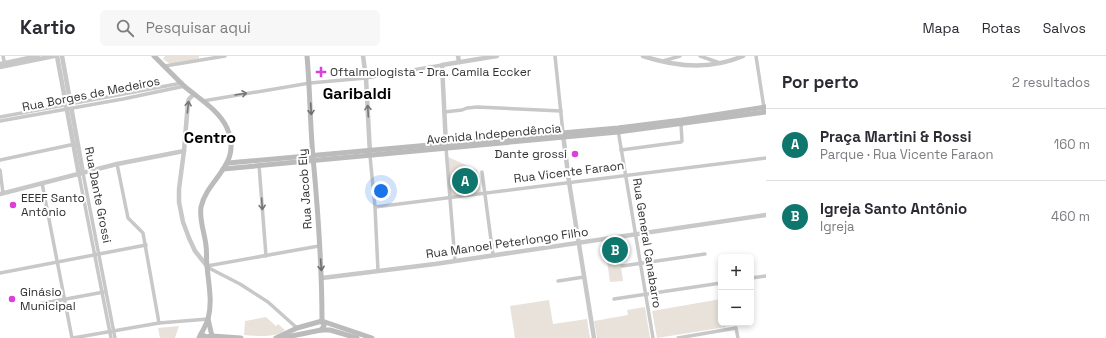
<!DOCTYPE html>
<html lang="pt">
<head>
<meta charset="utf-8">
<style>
  :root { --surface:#fff; --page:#f7f7f7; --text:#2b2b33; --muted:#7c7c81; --line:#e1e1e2; --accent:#0f766e }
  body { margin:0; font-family:"Space Grotesk",sans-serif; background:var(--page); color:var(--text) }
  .controls { position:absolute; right:12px; bottom:12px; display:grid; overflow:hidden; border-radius:6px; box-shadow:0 2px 6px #0003 }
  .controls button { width:36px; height:36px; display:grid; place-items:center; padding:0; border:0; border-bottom:1px solid var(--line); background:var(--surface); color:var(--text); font:20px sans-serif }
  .you { position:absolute; left:381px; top:135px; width:14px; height:14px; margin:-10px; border:3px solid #fff; border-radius:50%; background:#1a73e8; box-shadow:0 0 0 6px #1a73e833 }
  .badge { display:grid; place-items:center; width:26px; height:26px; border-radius:50%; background:var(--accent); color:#fff; font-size:13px; font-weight:700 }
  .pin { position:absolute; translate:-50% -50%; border:2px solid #fff; box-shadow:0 1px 4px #0006 }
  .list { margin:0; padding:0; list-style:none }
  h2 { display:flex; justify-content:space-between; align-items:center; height:52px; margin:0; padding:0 16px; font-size:17px }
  h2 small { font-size:13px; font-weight:400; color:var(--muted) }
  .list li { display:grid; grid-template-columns:26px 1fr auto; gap:12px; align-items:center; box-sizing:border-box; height:72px; padding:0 16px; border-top:1px solid var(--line) }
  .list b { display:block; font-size:15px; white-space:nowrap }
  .list p { margin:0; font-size:13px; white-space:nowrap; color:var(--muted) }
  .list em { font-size:13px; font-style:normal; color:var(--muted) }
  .icon { flex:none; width:22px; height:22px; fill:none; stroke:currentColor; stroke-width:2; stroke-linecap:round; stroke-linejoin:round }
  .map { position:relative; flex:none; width:766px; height:282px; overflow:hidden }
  header { display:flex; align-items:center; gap:24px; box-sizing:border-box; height:56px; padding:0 20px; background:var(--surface); border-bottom:1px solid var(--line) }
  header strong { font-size:19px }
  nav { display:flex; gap:22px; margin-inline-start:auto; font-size:14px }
  .search { width:280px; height:36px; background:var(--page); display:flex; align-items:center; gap:10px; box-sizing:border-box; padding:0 14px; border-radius:6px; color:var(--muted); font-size:15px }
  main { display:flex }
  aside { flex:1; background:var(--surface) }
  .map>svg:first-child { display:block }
  .green { fill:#e8e2db }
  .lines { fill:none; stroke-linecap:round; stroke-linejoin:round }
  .minor { stroke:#c8c8c8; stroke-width:3.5 }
  .tertiary { stroke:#c8c8c8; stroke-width:4.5 }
  .secondary { stroke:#bbb; stroke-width:5 }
  .oneway { stroke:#757575 }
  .oneway2 { stroke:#6f6f6f }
  .poi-dot { fill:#db40d8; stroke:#fff; stroke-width:1.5 }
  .labels { text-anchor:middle; stroke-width:4; stroke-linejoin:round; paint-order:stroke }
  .poi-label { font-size:12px; fill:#313131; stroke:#fff; text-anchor:start }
  .street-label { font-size:12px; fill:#313131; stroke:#fff }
  .district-label { font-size:16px; font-weight:bold; fill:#000; stroke:#fff }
</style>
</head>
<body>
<header>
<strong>Kartio</strong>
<div class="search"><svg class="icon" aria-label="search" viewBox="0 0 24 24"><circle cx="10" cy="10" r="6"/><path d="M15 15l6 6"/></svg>Pesquisar aqui</div>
<nav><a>Mapa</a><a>Rotas</a><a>Salvos</a></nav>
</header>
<main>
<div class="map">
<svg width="766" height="282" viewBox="0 0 766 282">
  <rect width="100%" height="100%" fill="#fff"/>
  <g class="green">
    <path d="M165 0H199V3L170 8 163 3Z"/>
    <path d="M448 101 477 114 481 136 451 141Z"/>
    <path d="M620 204 623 225 610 226 607 205Z"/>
    <path d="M721 243V267H725L726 271 657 282 652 255Z"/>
    <path d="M549 244 553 268 587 263 590 282H515L510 250Z"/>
    <path d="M645 251 650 282H597L594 265 628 259 627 254Z"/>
    <path d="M266 261 276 270 278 268 285 274C277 282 256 280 244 279L245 265Z"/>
    <path d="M179 270 175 282H160L158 272Z"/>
  </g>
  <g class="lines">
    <g class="minor">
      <path d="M3 0 5 9"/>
      <path d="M555 0 563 77"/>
      <path d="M700 0 720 7"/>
      <path d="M756 0 764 52"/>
      <path d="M663 5 680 0"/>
      <path d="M165 10 225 0"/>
      <path d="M203 45 310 27 366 22 442 9"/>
      <path d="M444 56 462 54 467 52 477 51 561 55"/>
      <path d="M0 61 182 27"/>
      <path d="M0 65 123 43 185 30"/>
      <path d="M618 74 653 282"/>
      <path d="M446 92 455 205"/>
      <path d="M621 94 681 86 682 85 681 68"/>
      <path d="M370 100 375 151 378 215"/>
      <path d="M0 104 75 88"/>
      <path d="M117 108 128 162 143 177 159 267"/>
      <path d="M259 109 266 200"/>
      <path d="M0 114 3 137"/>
      <path d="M482 116 493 199"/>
      <path d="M83 117 115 282"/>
      <path d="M79 119 111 282"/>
      <path d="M42 127 72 282"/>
      <path d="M375 151 766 102"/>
      <path d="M207 210 319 190"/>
      <path d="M622 210 705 198"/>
      <path d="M207 211 240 228 268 246 297 272"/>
      <path d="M0 217 146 189"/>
      <path d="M751 222 766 220"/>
      <path d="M558 225 584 221"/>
      <path d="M614 243 721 227"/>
      <path d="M28 250 104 236"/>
      <path d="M73 282 159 267 208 263"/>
      <path d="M678 282 736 272 738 282"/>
    </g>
    <g class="tertiary">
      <path d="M57 0 79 119"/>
      <path d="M62 0 83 117"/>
      <path d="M363 0 366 22 370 98"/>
      <path d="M458 0 459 6"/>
      <path d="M643 0C676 11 711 14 743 0"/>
      <path d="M0 8 38 0"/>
      <path d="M0 11 54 0"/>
      <path d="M194 38 189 43 188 46 184 95 179 133V146L183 166 189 182 195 195 207 210"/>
      <path d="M563 78 569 126 594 282"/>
      <path d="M446 89 442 9 497 0"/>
      <path d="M0 138 117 108 184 95"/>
      <path d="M322 222 435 208 766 159"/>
    </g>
    <g class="secondary">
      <path d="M154 0C164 10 174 20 184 30 198 42 219 54 227 72 243 109 208 121 201 151 199 164 205 178 206 190 207 196 206 203 207 209 208 226 213 245 208 263 206 269 202 276 199 282"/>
      <path d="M307 0C310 33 310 67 313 101 318 155 322 210 322 265L324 270 321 274"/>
      <path d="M228 107 618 72 682 64 766 51"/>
      <path d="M223 113 618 76 766 56"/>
      <path d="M208 263 212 280"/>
      <path d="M201 278 206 281 212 280 241 282"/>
      <path d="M276 282 297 272 322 265 372 282"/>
      <path d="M282 282 321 274H330L357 282"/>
    </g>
  </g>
  <defs><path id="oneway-shaft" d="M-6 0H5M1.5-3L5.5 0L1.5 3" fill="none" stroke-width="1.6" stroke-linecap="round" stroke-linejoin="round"/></defs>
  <g class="oneway">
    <use href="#oneway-shaft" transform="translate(241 38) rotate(-9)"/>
    <use href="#oneway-shaft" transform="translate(188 51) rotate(-84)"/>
    <use href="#oneway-shaft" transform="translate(368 55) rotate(-93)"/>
    <use href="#oneway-shaft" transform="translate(262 148) rotate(86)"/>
  </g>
  <g class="oneway2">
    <use href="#oneway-shaft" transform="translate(311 53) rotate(87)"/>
    <use href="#oneway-shaft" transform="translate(321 209) rotate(86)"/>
  </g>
  <g class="poi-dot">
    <path d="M319 10h4v4h4v4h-4v4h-4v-4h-4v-4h4z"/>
    <circle cx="575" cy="98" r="4"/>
    <circle cx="13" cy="149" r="4"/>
    <circle cx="12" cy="243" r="4"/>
  </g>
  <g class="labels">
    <g class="poi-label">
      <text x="330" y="20">Oftalmologista - Dra. Camila Eccker</text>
      <text x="567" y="102" text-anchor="end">Dante grossi</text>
      <text x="21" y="146">EEEF Santo<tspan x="21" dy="14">Antônio</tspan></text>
      <text x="20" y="240">Ginásio<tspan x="20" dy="14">Municipal</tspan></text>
    </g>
    <g class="street-label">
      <text transform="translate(91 38) rotate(-11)" y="4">Rua Borges de Medeiros</text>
      <text transform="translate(494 78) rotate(-5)" y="4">Avenida Independência</text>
      <text transform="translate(569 116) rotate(-7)" y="4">Rua Vicente Faraon</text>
      <text transform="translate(305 133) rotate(-94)" y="4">Rua Jacob Ely</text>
      <text transform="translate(98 139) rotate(79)" y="4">Rua Dante Grossi</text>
      <text transform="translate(507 187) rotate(-8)" y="4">Rua Manoel Peterlongo Filho</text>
      <text transform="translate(647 187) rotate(81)" y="4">Rua General Canabarro</text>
    </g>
    <g class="district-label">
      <text x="357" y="43">Garibaldi</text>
      <text x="210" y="87">Centro</text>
    </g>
  </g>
</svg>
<div class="controls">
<button>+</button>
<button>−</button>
</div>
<div class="you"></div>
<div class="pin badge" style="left:465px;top:125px">A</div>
<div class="pin badge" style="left:615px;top:194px">B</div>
</div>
<aside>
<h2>Por perto<small>2 resultados</small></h2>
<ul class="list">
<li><span class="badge">A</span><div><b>Praça Martini &amp; Rossi</b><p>Parque · Rua Vicente Faraon</p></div><em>160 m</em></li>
<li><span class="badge">B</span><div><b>Igreja Santo Antônio</b><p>Igreja</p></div><em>460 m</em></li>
</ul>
</aside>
</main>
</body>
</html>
